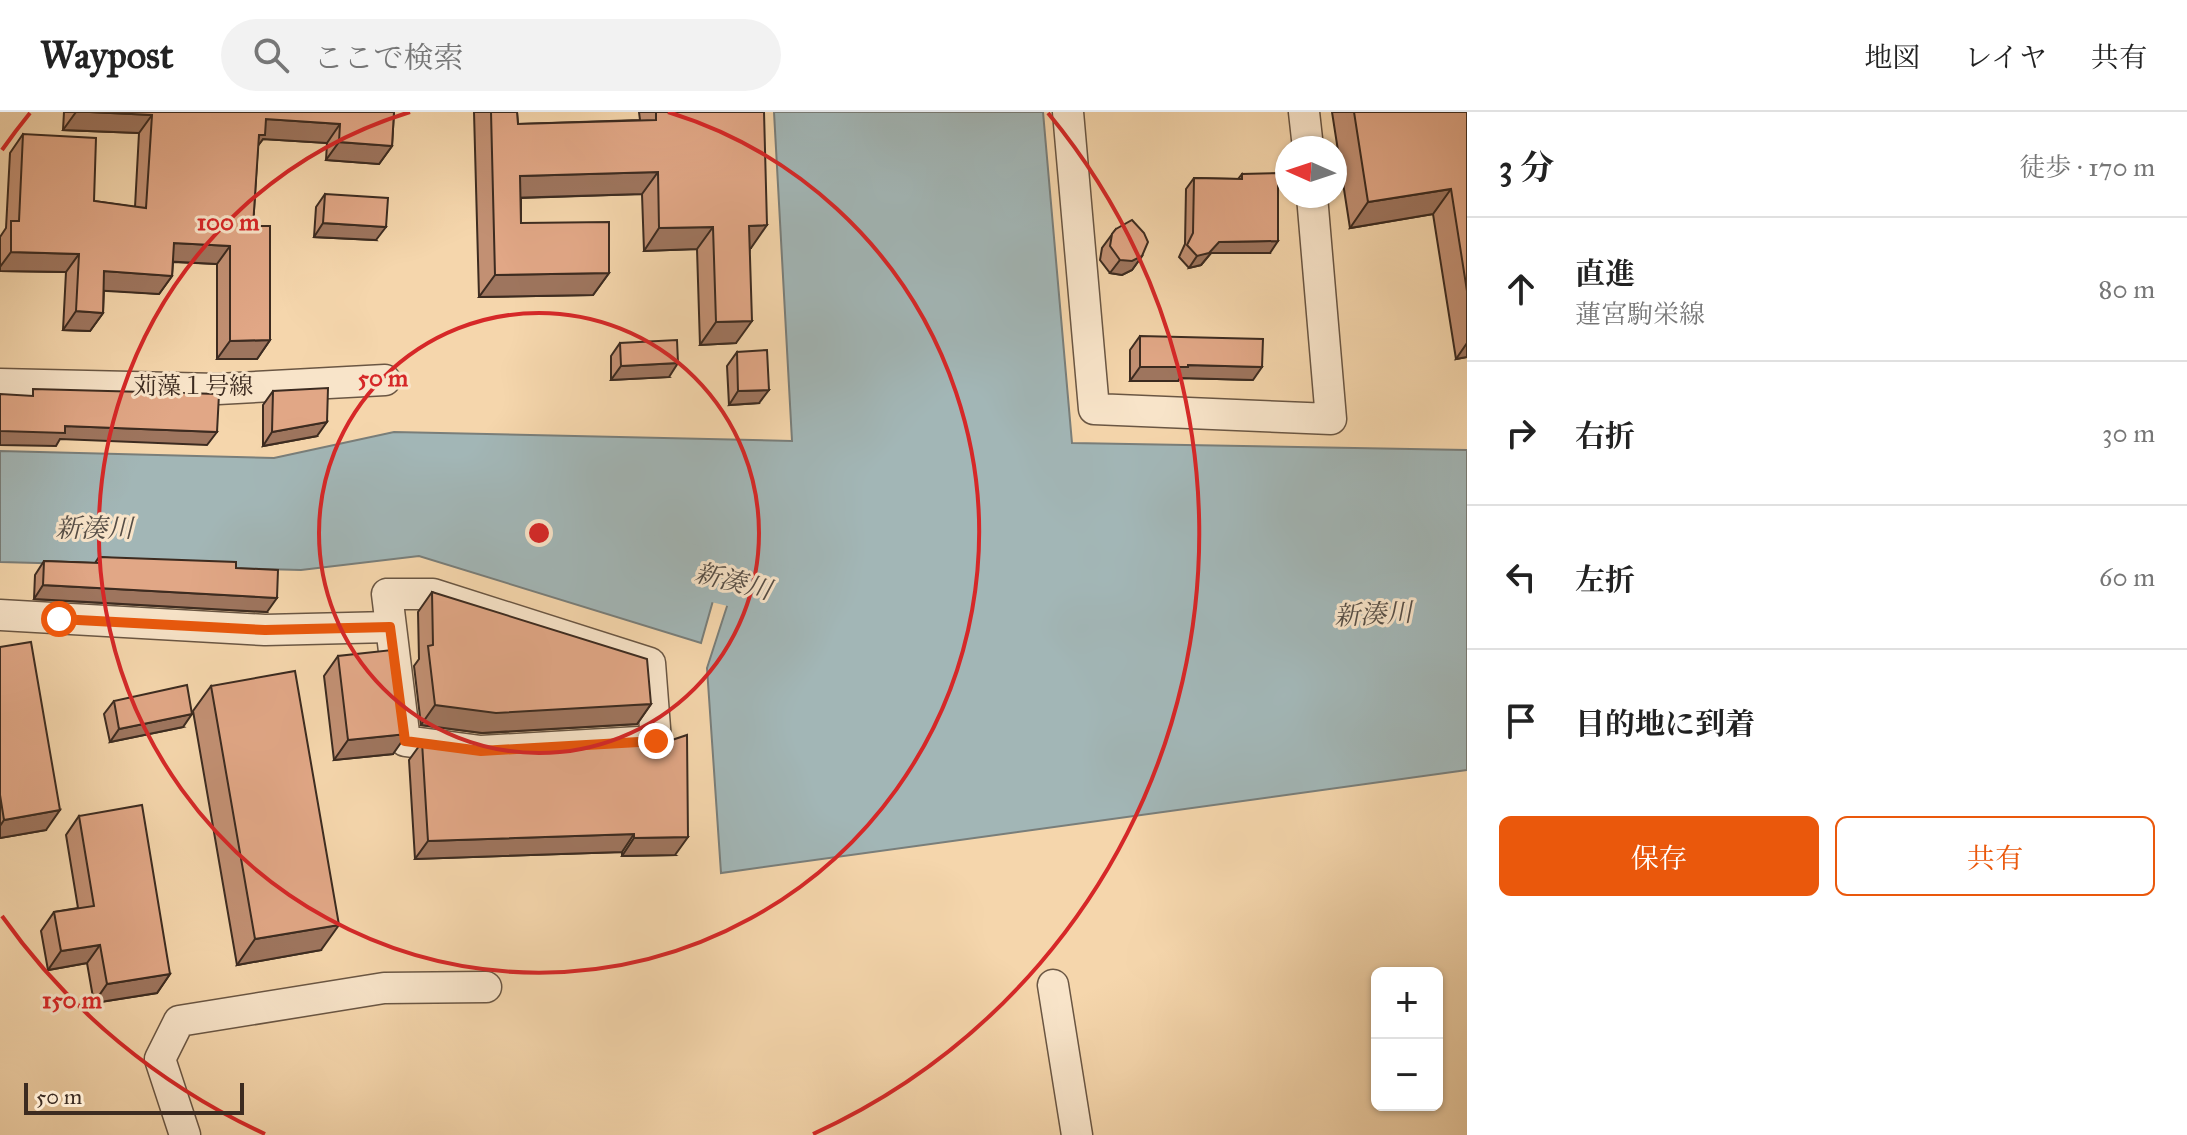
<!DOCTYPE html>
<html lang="ja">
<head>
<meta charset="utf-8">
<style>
  :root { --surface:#fff; --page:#f2f2f2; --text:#222; --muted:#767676; --line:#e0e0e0; --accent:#ea580c }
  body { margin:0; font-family:"IM FELL Great Primer","Noto Serif JP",serif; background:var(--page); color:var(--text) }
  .controls { position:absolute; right:24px; bottom:24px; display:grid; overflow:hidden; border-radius:12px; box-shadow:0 2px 6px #0004 }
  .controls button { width:72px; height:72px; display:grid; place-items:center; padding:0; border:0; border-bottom:2px solid var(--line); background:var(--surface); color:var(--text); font:40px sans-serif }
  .compass { position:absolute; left:1275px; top:24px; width:72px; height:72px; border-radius:50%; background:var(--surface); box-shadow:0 2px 6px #0004; rotate:273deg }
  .scale { position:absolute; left:24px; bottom:20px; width:220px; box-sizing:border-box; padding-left:8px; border:4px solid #3c2b20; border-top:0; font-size:22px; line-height:28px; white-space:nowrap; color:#3c2b20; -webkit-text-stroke:6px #f8e4c9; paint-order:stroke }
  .stop { position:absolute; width:24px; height:24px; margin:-18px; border:6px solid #ea580c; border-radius:50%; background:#fff }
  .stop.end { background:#ea580c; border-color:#fff; box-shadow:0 2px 8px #0008 }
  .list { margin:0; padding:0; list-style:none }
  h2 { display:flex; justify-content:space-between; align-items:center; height:104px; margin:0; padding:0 32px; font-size:34px }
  h2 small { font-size:26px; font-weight:400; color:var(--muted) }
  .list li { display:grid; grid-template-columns:52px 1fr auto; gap:24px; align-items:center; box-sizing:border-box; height:144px; padding:0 32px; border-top:2px solid var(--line) }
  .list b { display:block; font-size:30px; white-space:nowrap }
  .list p { margin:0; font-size:26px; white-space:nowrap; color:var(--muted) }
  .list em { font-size:26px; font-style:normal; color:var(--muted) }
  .actions { display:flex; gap:16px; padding:24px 32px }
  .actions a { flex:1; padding:18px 0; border:2px solid var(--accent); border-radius:12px; text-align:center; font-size:28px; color:var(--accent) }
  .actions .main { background:var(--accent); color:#fff }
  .icon { flex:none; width:44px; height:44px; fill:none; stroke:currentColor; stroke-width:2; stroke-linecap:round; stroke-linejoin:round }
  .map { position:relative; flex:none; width:1467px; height:1023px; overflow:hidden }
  header { display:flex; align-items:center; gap:48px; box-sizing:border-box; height:112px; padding:0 40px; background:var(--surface); border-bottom:2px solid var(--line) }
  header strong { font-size:38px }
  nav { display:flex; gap:44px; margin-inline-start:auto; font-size:28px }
  .search { width:560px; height:72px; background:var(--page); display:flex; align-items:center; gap:20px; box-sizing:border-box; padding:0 28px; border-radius:44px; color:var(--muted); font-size:30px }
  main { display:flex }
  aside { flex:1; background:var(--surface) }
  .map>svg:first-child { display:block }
  .water { fill:#a2b6b6; stroke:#797e7a; stroke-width:2 }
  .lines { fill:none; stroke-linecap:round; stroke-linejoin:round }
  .river { stroke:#a2b6b6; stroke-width:52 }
  .minor-casing { stroke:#6a5643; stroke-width:33 }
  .minor { stroke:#f8e4c9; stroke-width:30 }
  .wall { fill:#c29073; stroke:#3c2b20; stroke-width:2 }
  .shaded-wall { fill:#9e755e; stroke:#3c2b20; stroke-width:2 }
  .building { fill:#e1a786; stroke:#3c2b20; stroke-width:2 }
  .route { stroke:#ea580c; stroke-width:10 }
  .ring { fill:none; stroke:#d62828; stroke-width:4 }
  .labels { text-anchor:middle; stroke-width:6; stroke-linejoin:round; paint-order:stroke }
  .street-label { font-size:24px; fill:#3c2b20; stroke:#f8e4c9 }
  .water-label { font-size:26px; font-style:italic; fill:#564e46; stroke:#f8e4c9 }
  .centre { fill:#d62828; stroke:#f8e4c9; stroke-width:4 }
  .ring-label { font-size:24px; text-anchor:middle; font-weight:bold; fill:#d62828; stroke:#f8e4c9; stroke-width:6; stroke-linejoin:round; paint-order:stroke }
</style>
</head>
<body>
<header>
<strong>Waypost</strong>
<div class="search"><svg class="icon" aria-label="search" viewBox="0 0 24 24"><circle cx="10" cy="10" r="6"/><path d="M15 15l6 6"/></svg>ここで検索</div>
<nav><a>地図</a><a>レイヤ</a><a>共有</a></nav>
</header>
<main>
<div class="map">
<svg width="1467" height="1023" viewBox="0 0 1467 1023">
  <rect width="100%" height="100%" fill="#f5d6ac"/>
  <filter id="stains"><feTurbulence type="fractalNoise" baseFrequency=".0025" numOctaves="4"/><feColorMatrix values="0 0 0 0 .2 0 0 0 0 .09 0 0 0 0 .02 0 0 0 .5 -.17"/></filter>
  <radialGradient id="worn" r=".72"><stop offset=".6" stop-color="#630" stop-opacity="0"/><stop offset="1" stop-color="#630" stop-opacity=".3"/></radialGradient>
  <path class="water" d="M774 0H1043L1072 331 1467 338V658L721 761 707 556 740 454 724 450 701 531 419 444 301 458 0 450V339L274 346 394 320 792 329Z"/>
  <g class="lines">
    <path class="river" d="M652 449 805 486"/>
    <defs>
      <g id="minor">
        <path d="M1068 0 1094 297 1331 307 1312 84"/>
        <path d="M1304 0 1308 36"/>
        <path d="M0 272 218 277 385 268"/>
        <path d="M387 482H433L650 551 656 629 481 639 405 629Z"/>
        <path d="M0 503 265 518 390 515"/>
        <path d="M1053 873 1077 1023"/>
        <path d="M185 1023 160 947 179 909 384 876 486 875"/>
      </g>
    </defs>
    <use href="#minor" class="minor-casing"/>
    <use href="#minor" class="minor"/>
  </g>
  <g class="wall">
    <path d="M64 0H394L392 34 379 52 326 48 327 31 263 27 258 33 253 114 270 228 257 247H217V152L173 150 172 164 159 182 104 178 103 201 90 219 63 218 66 160 0 159V125L6 116 10 41 23 22 94 89 135 95 139 21 63 18Z"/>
    <path d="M474 0H517L518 12 640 8 639 0H764L751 136H750L736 231 700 233 697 137 644 139 642 82 521 86V111L609 161 593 183 479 185Z"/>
    <path d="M1332 0H1467V245L1456 247 1433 102 1350 116Z"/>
    <path d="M1242 62 1270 141H1211L1201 153 1189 156 1179 145 1185 132 1186 77 1194 66 1238 67Z"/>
    <path d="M325 82 376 128 314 125 316 95Z"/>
    <path d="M1116 117 1142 144 1132 158 1122 163 1110 161 1100 148 1102 136Z"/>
    <path d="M1140 224 1253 268 1180 266 1178 269H1130V238Z"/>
    <path d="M620 231 669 265 611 268V244Z"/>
    <path d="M737 240 759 291 729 293 727 254Z"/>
    <path d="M273 279 317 324 263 334V293Z"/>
    <path d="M99 445 236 456 267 500 34 487 35 463 44 449 95 451Z"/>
    <path d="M432 480 651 592 637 612 482 621 421 613 414 554 419 547 418 500Z"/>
    <path d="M0 535 46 718 0 726Z"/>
    <path d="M338 544 401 611 393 642 334 648 324 564Z"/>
    <path d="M211 574 321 838 237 853 193 599Z"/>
    <path d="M114 589 183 615 110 630 104 602Z"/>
    <path d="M422 630 494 639 675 743 622 744V740L415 747 409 648Z"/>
    <path d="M79 704 170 862 157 881 94 891 87 851 48 858 41 819 54 800 78 796 66 723Z"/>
  </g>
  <g class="shaded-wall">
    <path d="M76 0H90L152 3 139 21 63 18Z"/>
    <path d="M266 7 340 12 327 31 263 27 252 42Z"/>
    <path d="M339 30 392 34 379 52 326 48Z"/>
    <path d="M658 60 642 82 504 86 520 64Z"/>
    <path d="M1451 77 1433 102 1350 116 1368 90Z"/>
    <path d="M323 111 386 115 376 128 314 125Z"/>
    <path d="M767 113 751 136H733L749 114Z"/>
    <path d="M713 115 697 137 644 139 659 116Z"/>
    <path d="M1278 129 1270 141H1211L1201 153 1189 156 1197 144 1219 130Z"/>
    <path d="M174 131 230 134 217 152 161 149Z"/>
    <path d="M11 140 79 142 66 160 0 159V155Z"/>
    <path d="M1142 144 1132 158 1122 163 1110 161 1120 148Z"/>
    <path d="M104 159 172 164 159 182 91 178Z"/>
    <path d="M609 161 593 183 479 185 495 163Z"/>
    <path d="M76 199 103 201 90 219 63 218Z"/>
    <path d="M752 209 736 231 700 233 716 210Z"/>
    <path d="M270 228 257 247H217L230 229Z"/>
    <path d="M1467 231V245L1456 247Z"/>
    <path d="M678 251 669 265 611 268 621 254Z"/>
    <path d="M1188 253 1262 255 1253 268 1180 266 1178 269H1130L1140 255Z"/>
    <path d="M769 278 759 291 729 293 738 279Z"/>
    <path d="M327 310 317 324 263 334 272 320Z"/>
    <path d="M65 314 217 320 207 333 60 327 56 334 0 333V319Z"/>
    <path d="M43 473 277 486 267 500 34 487Z"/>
    <path d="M651 592 637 612 482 621 421 613 435 593Z"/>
    <path d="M192 602 183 615 110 630 119 617Z"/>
    <path d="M407 622 393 642 334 648 348 628Z"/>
    <path d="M60 698 46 718 0 726V714L4 708Z"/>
    <path d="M634 722 622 740 415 747 428 729Z"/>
    <path d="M688 725 675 743 622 744 634 726Z"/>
    <path d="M339 813 321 838 237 853 255 827Z"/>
    <path d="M100 833 87 851 48 858 61 839Z"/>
    <path d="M170 862 157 881 94 891 107 872Z"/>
  </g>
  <g class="building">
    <path d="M90 0H394L392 34 339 30 340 12 266 7 265 23H259L253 114H270V228L230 229V134L174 131 172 164 104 159 103 201 76 199 79 142 11 140V109H19L23 22 96 26 94 89 146 96 152 3Z"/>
    <path d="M491 0H517L518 12 656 8V0H764L767 113 749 114 752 209 716 210 713 115 659 116 658 60 520 64 521 111 609 110V161L495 163Z"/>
    <path d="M1354 0H1467V179L1451 77 1368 90Z"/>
    <path d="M1278 61V129L1219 130 1209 141 1197 144 1187 133 1193 121 1194 66 1242 67V62Z"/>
    <path d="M325 82 388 86 386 115 323 111Z"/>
    <path d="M1132 108 1144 121 1148 130 1142 144 1132 149 1120 148 1110 134 1112 122 1116 117Z"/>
    <path d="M1140 224 1263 227 1262 255 1188 253V255H1140Z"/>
    <path d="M677 228 678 251 621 254 620 231Z"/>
    <path d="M767 238 769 278 738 279 737 240Z"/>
    <path d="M328 276 327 310 272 320 273 279Z"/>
    <path d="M33 277 219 282 217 320 65 314V321L0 319V282L33 284Z"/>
    <path d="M99 445 236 450V456L278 458 277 486 43 473 44 449 99 451Z"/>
    <path d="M432 480 647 547 651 592 496 601 435 593 428 534 433 533Z"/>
    <path d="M31 530 60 698 4 708 0 683V535Z"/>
    <path d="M392 538 401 611 407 622 348 628 338 544Z"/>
    <path d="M295 559 339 813 255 827 211 574Z"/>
    <path d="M187 573 192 602 119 617 114 589Z"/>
    <path d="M687 623 688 725 634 726V722L428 729 422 630 494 639 669 629Z"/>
    <path d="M142 693 170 862 107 872 100 833 61 839 54 800 94 794 79 704Z"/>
  </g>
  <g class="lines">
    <path class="route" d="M59 507 265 518 390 515 405 629 481 639 656 629"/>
  </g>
  <g class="ring">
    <circle cx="539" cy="421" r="220"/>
    <path d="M668 0A440 440 0 1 1 410 0"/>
    <path d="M265 1022A660 660 0 0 1 2 804M2 38A660 660 0 0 1 30 1M1048 1A660 660 0 0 1 813 1022"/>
  </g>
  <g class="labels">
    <g class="street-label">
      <text x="193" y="282">苅藻１号線</text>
    </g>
    <g class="water-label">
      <text x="94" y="425">新湊川</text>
      <text transform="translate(733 469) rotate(14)" y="9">新湊川</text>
      <text transform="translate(1373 502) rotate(-3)" y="9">新湊川</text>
    </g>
  </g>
  <circle cx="539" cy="421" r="12" class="centre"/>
  <g class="ring-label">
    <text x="228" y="118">100 m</text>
    <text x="383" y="274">50 m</text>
    <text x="72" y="896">150 m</text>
  </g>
  <rect width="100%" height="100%" filter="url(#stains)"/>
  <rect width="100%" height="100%" fill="url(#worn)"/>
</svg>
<div class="controls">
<button>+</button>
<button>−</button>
</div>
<svg class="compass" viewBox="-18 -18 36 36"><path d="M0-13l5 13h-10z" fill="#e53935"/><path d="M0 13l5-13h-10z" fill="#767676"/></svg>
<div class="scale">50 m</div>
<div class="stop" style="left:59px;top:507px"></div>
<div class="stop end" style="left:656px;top:629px"></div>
</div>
<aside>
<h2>3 分<small>徒歩 · 170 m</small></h2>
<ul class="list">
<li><svg class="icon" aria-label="ahead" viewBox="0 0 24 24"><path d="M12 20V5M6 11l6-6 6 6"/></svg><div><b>直進</b><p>蓮宮駒栄線</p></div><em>80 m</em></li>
<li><svg class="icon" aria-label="right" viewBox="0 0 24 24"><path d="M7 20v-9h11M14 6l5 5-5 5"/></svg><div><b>右折</b></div><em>30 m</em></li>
<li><svg class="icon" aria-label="left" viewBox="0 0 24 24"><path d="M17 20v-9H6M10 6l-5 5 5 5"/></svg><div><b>左折</b></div><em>60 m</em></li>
<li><svg class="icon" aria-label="arrive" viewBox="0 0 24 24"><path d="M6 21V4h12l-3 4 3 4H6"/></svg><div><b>目的地に到着</b></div></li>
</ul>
<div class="actions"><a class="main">保存</a><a>共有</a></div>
</aside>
</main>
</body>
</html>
